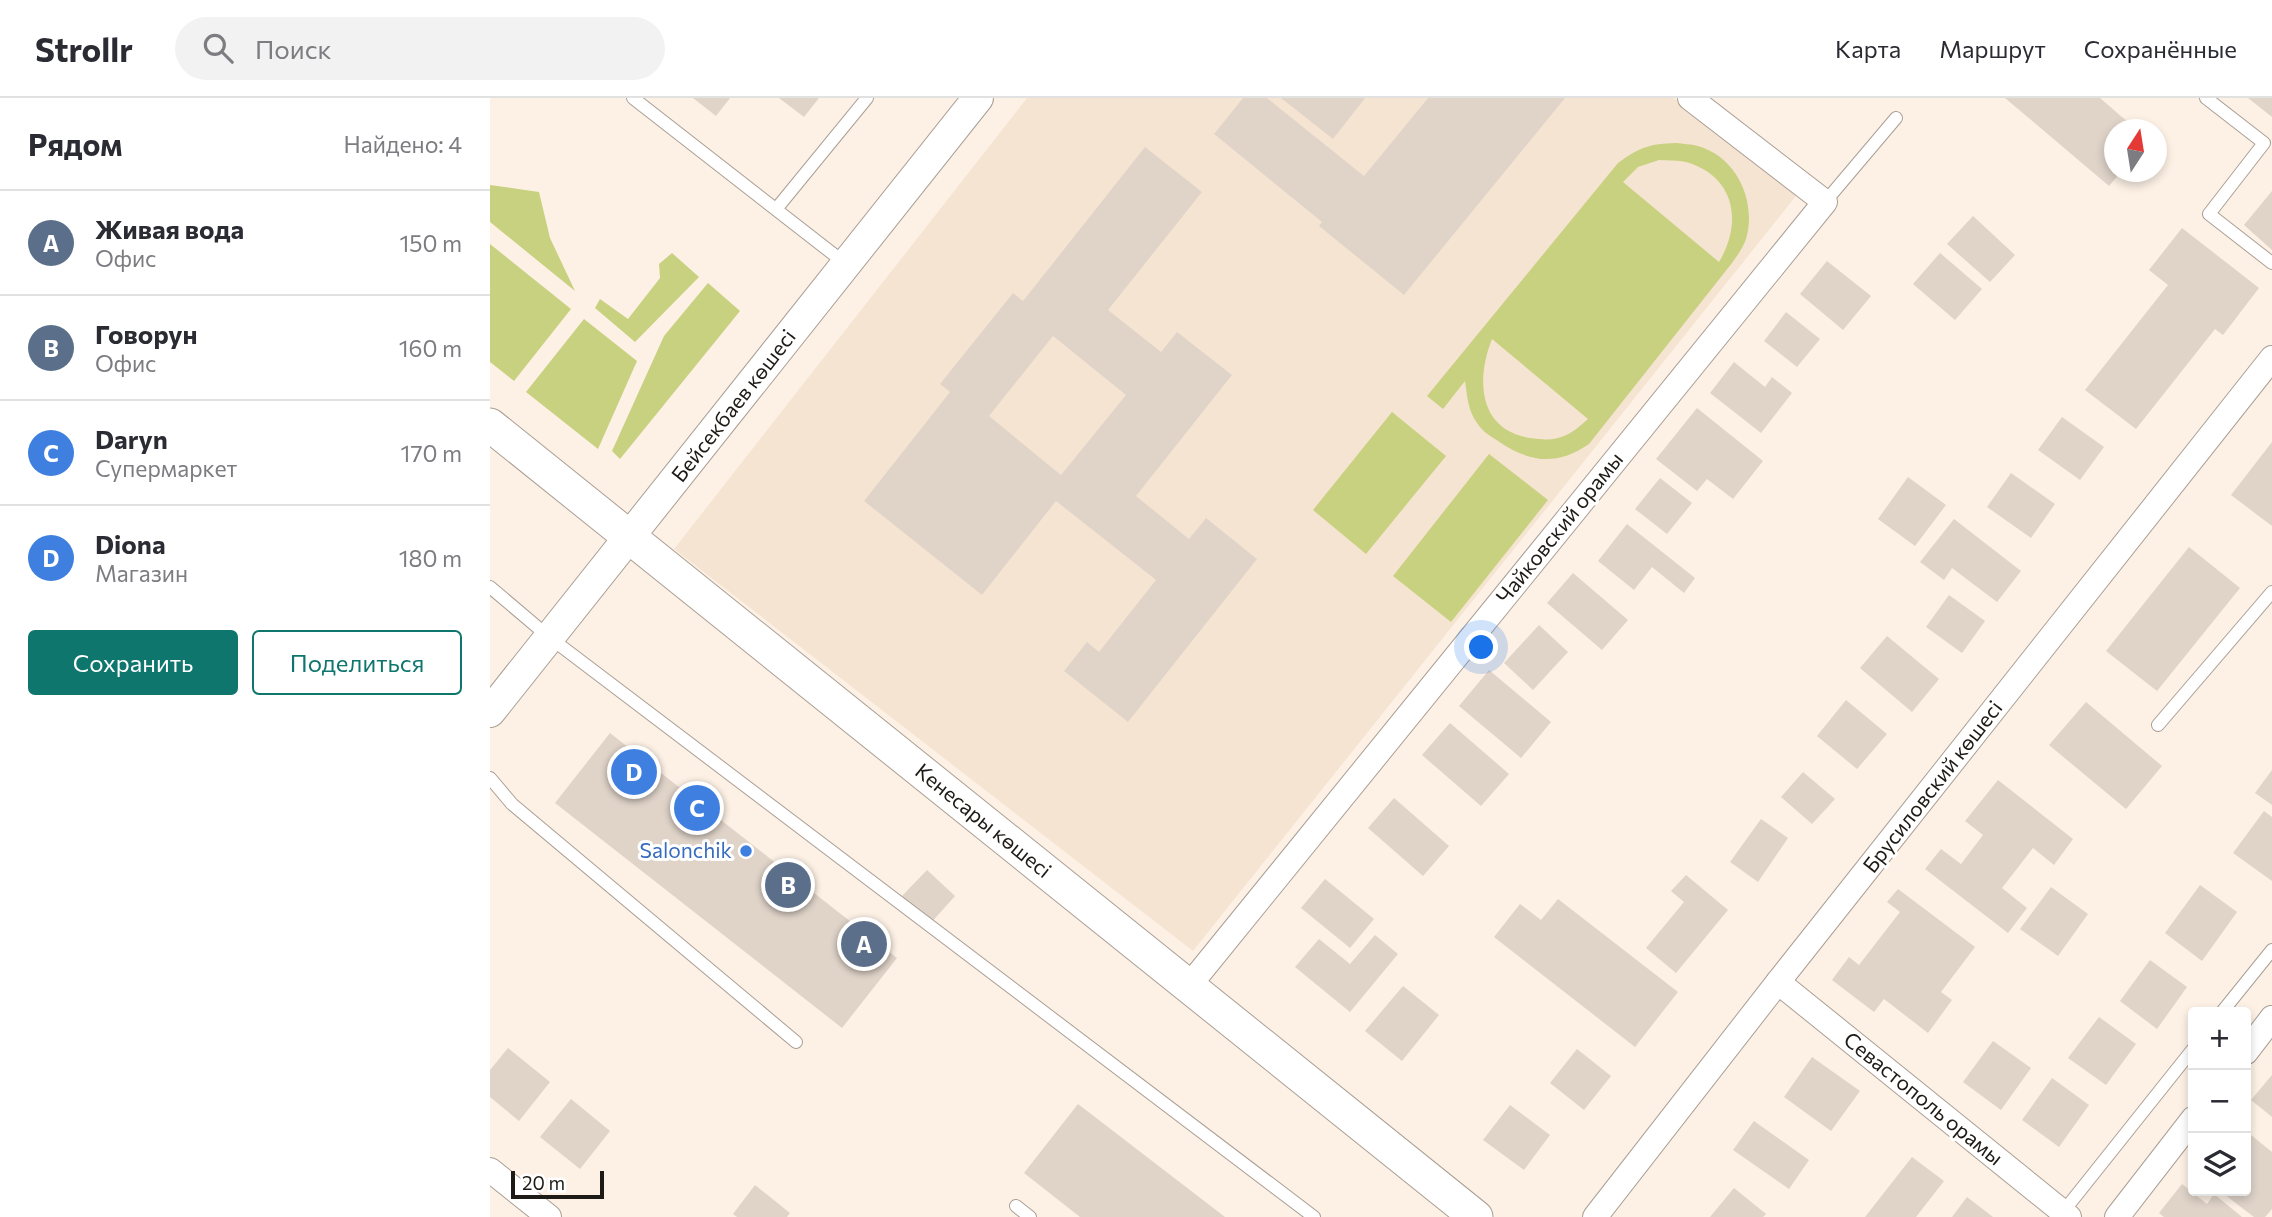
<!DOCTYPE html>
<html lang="ru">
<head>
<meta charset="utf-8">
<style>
  :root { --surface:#fff; --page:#f2f2f3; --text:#2b2b33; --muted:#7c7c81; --line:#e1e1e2; --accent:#0f766e }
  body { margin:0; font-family:Commissioner,sans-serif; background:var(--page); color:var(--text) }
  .controls { position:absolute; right:21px; bottom:21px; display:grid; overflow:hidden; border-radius:7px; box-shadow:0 4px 10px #0003 }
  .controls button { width:63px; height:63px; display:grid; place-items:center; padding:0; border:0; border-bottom:2px solid var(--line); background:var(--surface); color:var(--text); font:35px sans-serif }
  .compass { position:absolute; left:1614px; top:21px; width:63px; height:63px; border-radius:50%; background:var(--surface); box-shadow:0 4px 10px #0003; rotate:12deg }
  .scale { position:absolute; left:21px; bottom:18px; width:93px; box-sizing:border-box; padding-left:7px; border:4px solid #1e1a16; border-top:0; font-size:19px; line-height:24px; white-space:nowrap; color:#1e1a16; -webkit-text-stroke:5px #fff; paint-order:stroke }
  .you { position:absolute; left:992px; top:550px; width:24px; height:24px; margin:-18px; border:5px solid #fff; border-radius:50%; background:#1a73e8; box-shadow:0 0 0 10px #1a73e833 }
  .badge { display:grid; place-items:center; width:46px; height:46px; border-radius:50%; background:var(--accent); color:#fff; font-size:23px; font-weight:700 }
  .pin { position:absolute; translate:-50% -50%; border:4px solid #fff; box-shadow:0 2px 7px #0006 }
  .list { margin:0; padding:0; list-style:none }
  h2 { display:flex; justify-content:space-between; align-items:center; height:91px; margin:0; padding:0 28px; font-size:30px }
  h2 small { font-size:23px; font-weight:400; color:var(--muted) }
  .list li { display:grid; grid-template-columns:46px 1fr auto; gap:21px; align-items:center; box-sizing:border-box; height:105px; padding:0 28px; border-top:2px solid var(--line) }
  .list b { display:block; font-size:26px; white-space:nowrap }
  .list p { margin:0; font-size:23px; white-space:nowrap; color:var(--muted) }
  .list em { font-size:23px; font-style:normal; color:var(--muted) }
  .actions { display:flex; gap:14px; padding:21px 28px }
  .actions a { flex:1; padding:16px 0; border:2px solid var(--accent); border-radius:7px; text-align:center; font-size:24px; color:var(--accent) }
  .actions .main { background:var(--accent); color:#fff }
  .icon { flex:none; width:38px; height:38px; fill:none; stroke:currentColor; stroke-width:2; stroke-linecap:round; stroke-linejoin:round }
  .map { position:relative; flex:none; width:1782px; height:1119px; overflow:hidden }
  header { display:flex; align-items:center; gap:42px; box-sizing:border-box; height:98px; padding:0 35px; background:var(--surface); border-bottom:2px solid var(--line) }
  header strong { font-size:33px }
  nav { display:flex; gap:38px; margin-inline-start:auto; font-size:24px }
  .search { width:490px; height:63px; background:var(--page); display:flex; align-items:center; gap:18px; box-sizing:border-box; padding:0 24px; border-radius:38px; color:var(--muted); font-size:26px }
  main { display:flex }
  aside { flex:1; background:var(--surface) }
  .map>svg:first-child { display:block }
  .built { fill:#f6e4d3 }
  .green { fill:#c8d17f; fill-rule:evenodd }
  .building { fill:#e0d4c9; fill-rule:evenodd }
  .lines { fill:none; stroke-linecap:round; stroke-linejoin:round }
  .service-casing { stroke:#aa9f95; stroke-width:14 }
  .minor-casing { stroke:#aa9f95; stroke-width:26 }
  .tertiary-casing { stroke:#aa9f95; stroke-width:32 }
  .secondary-casing { stroke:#aa9f95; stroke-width:35 }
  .service { stroke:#fff; stroke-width:12 }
  .minor { stroke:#fff; stroke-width:24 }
  .tertiary { stroke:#fff; stroke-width:30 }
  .secondary { stroke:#fff; stroke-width:33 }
  .shop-dot { fill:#3f7fe0; stroke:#fff; stroke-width:2.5 }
  .labels { text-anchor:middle; stroke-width:6; stroke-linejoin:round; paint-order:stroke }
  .street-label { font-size:21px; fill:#1e1a16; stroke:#fff }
  .shop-label { font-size:21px; fill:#366cbe; stroke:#fff; text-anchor:end }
</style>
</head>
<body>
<header>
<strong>Strollr</strong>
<div class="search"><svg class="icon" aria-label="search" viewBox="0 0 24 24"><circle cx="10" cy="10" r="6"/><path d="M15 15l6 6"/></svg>Поиск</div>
<nav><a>Карта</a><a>Маршрут</a><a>Сохранённые</a></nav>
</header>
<main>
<aside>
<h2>Рядом<small>Найдено: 4</small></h2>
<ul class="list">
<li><span class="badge" style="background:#5c6f8a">A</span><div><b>Живая вода</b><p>Офис</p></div><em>150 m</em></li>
<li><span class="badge" style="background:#5c6f8a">B</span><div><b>Говорун</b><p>Офис</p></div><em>160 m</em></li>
<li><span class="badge" style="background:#3f7fe0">C</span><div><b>Daryn</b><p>Супермаркет</p></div><em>170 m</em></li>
<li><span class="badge" style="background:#3f7fe0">D</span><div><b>Diona</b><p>Магазин</p></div><em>180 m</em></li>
</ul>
<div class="actions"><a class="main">Сохранить</a><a>Поделиться</a></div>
</aside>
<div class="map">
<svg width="1782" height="1119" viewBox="0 0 1782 1119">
  <rect width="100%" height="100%" fill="#fdf1e5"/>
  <path class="built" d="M537 0H1184L1310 93 703 853 184 451Z"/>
  <g class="green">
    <path d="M1186 45C1193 46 1201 46 1208 48 1247 59 1267 104 1256 141 1253 150 1247 158 1242 165L1099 346C1067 368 1040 365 1008 343 1000 338 992 333 987 325 978 313 977 297 975 283L953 311 937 298 1128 65C1150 49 1159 46 1186 45ZM1169 62C1178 63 1188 62 1196 64 1245 78 1253 124 1229 164L1133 84 1148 69ZM1002 241 1098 321C1077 340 1067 344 1040 340 988 332 986 281 1002 241Z"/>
    <path d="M0 87 49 94 60 140 85 193 0 124Z"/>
    <path d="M0 146 81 211 24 283 0 264Z"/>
    <path d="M182 155 209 179 145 244 105 210 110 201 138 221 170 180 169 166Z"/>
    <path d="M218 185 250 213 130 361 122 353 174 238Z"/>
    <path d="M94 221 147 263 108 351 36 294Z"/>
    <path d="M902 314 956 358 876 456 823 412Z"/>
    <path d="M999 356 1058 402 961 524 903 478Z"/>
  </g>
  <g class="building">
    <path d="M203 0H240L226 18Z"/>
    <path d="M289 0H329L314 19Z"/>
    <path d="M753 0H777L874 78 938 0H1075L914 197 829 128 832 124 724 36Z"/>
    <path d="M791 0H875L843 41Z"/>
    <path d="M1515 0H1610L1647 32H1624V74H1631L1619 88Z"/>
    <path d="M1758 0H1782V19Z"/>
    <path d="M655 49 712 94 618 212 671 254 687 234 742 277 646 398 699 441 716 420 767 461 638 624 574 573 597 544 609 554 666 482 566 403 492 497 374 403 460 294 450 286 523 195 533 203ZM563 238 636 297 571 377 499 318Z"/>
    <path d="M1782 93V152L1754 127Z"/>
    <path d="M1483 118 1525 157 1500 184 1457 146Z"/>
    <path d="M1692 130 1769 190 1733 237 1725 231 1646 331 1595 292 1678 187 1659 172Z"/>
    <path d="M1450 155 1492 191 1465 222 1423 186Z"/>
    <path d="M1337 163 1381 198 1353 232 1310 196Z"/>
    <path d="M1296 214 1330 241 1307 269 1274 243Z"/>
    <path d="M1244 264 1275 289 1282 279 1302 295 1271 335 1220 295Z"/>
    <path d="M1207 310 1273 363 1243 401 1217 381 1207 393 1166 361Z"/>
    <path d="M1572 319 1614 349 1590 382 1548 352Z"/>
    <path d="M1782 344V428L1741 397Z"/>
    <path d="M1521 375 1565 406 1541 440 1497 409Z"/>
    <path d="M1418 379 1456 407 1425 448 1388 421Z"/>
    <path d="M1170 380 1202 405 1177 436 1145 411Z"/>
    <path d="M1464 421 1531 473 1507 504 1462 470 1454 482 1430 464Z"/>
    <path d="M1137 426 1205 480 1194 495 1162 469 1144 492 1108 463Z"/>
    <path d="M1699 449 1750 490 1667 593 1616 553Z"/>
    <path d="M1083 475 1138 522 1112 552 1057 505Z"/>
    <path d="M1459 497 1495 523 1472 555 1436 529Z"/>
    <path d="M1049 527 1078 554 1043 592 1014 565Z"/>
    <path d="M1397 538 1449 581 1422 614 1370 570Z"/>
    <path d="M999 572 1061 624 1031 660 969 608Z"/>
    <path d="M1356 602 1397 636 1367 671 1327 638Z"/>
    <path d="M1596 604 1672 668 1636 711 1559 647Z"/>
    <path d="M960 625 1019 676 991 708 932 657Z"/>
    <path d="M120 635 407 860 352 930 65 705Z"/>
    <path d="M1782 672V707L1765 695Z"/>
    <path d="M1313 674 1345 701 1322 726 1291 699Z"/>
    <path d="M1508 682 1583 741 1564 767 1543 750 1512 790 1537 810 1518 835 1435 771 1451 751 1471 766 1493 737 1475 723Z"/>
    <path d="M904 700 959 748 933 778 878 730Z"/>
    <path d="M1774 713 1782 719V783L1743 755Z"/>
    <path d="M1271 721 1298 740 1268 784 1240 764Z"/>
    <path d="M437 772 465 798 440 826 411 799Z"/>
    <path d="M1196 777 1238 812 1186 875 1156 850 1194 804 1181 793Z"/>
    <path d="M835 781 884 821 860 850 811 810Z"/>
    <path d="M1710 787 1747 814 1712 863 1675 835Z"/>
    <path d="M1561 789 1598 816 1568 858 1530 831Z"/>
    <path d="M1408 791 1485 849 1451 894 1462 902 1438 935 1394 901 1384 914 1342 882 1359 859 1369 867 1410 814 1397 804Z"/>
    <path d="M1068 801 1188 894 1145 949 1004 839 1030 806 1051 822Z"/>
    <path d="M885 837 908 856 860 914 805 869 829 841 860 866Z"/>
    <path d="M1660 862 1697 889 1667 931 1630 903Z"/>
    <path d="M913 888 949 917 912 963 875 933Z"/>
    <path d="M1609 919 1646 946 1616 987 1578 960Z"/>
    <path d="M1503 943 1541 970 1511 1012 1473 984Z"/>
    <path d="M18 950 60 984 29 1023 0 999V972Z"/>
    <path d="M1087 951 1121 978 1094 1012 1060 985Z"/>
    <path d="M1322 959 1370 993 1341 1033 1294 999Z"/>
    <path d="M1782 977V1019L1761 1002Z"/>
    <path d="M1562 980 1599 1007 1569 1049 1532 1022Z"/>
    <path d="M81 1001 120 1033 90 1071 50 1039Z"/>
    <path d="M588 1006 735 1119H590L534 1075Z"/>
    <path d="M1020 1007 1060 1037 1034 1072 993 1042Z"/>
    <path d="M1264 1023 1319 1062 1299 1091 1243 1052Z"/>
    <path d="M1756 1033 1782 1054V1111L1775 1119H1764L1730 1093H1756Z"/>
    <path d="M1422 1059 1454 1083 1426 1119H1375Z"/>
    <path d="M1692 1086 1717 1106 1724 1096 1752 1119H1674L1669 1115Z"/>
    <path d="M265 1087 300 1115 297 1119H247L243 1116Z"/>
    <path d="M1244 1090 1276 1116 1273 1119H1220Z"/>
    <path d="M1477 1099 1503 1119H1462Z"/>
  </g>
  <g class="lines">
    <defs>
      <g id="service">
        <path d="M143 0 356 166"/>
        <path d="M1716 0 1774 45 1719 116 1782 165"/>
        <path d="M1335 104 1406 20"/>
        <path d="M287 110 377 0"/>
        <path d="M0 489 59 539 824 1119"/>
        <path d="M1668 627 1782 494"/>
        <path d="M0 680 22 706 306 944"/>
        <path d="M1732 914 1782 852"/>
        <path d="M526 1108 540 1119"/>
        <path d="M1573 1114 1703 951"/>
      </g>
      <g id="minor">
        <path d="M1288 884 1579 1119"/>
        <path d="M698 889 1335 104 1200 0"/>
        <path d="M1756 954 1782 920"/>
        <path d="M0 1072 59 1119"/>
        <path d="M1105 1119 1288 884 1782 260"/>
        <path d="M1627 1119 1703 1021"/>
      </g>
      <path id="tertiary" d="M0 614 488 0"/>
      <path id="secondary" d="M0 327 986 1119"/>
    </defs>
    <use href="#service" class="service-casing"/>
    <use href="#minor" class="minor-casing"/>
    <use href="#tertiary" class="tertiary-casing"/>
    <use href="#secondary" class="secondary-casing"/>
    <use href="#service" class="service"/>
    <use href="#minor" class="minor"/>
    <use href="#tertiary" class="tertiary"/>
    <use href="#secondary" class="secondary"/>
  </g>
  <circle class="shop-dot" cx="256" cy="753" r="7"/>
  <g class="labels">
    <g class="street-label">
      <text transform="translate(244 308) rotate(-52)" y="7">Бейсекбаев көшесі</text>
      <text transform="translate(1070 430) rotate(-51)" y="7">Чайковский орамы</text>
      <text transform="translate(1443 689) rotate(-52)" y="7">Брусиловский көшесі</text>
      <text transform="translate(493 723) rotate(39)" y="7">Кенесары көшесі</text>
      <text transform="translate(1433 1001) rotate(39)" y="7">Севастополь орамы</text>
    </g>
    <g class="shop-label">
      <text x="242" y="760">Salonchik</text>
    </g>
  </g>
</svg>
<div class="controls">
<button>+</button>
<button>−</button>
<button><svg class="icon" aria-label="layers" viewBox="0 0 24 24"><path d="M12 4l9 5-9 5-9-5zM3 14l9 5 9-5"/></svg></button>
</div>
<svg class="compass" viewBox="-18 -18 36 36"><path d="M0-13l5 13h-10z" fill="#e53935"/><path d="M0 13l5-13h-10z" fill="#7c7c81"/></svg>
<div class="scale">20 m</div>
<div class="you"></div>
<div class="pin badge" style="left:374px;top:846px;background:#5c6f8a">A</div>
<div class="pin badge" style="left:298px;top:787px;background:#5c6f8a">B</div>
<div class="pin badge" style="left:207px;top:710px;background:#3f7fe0">C</div>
<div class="pin badge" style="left:144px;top:674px;background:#3f7fe0">D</div>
</div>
</main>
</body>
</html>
